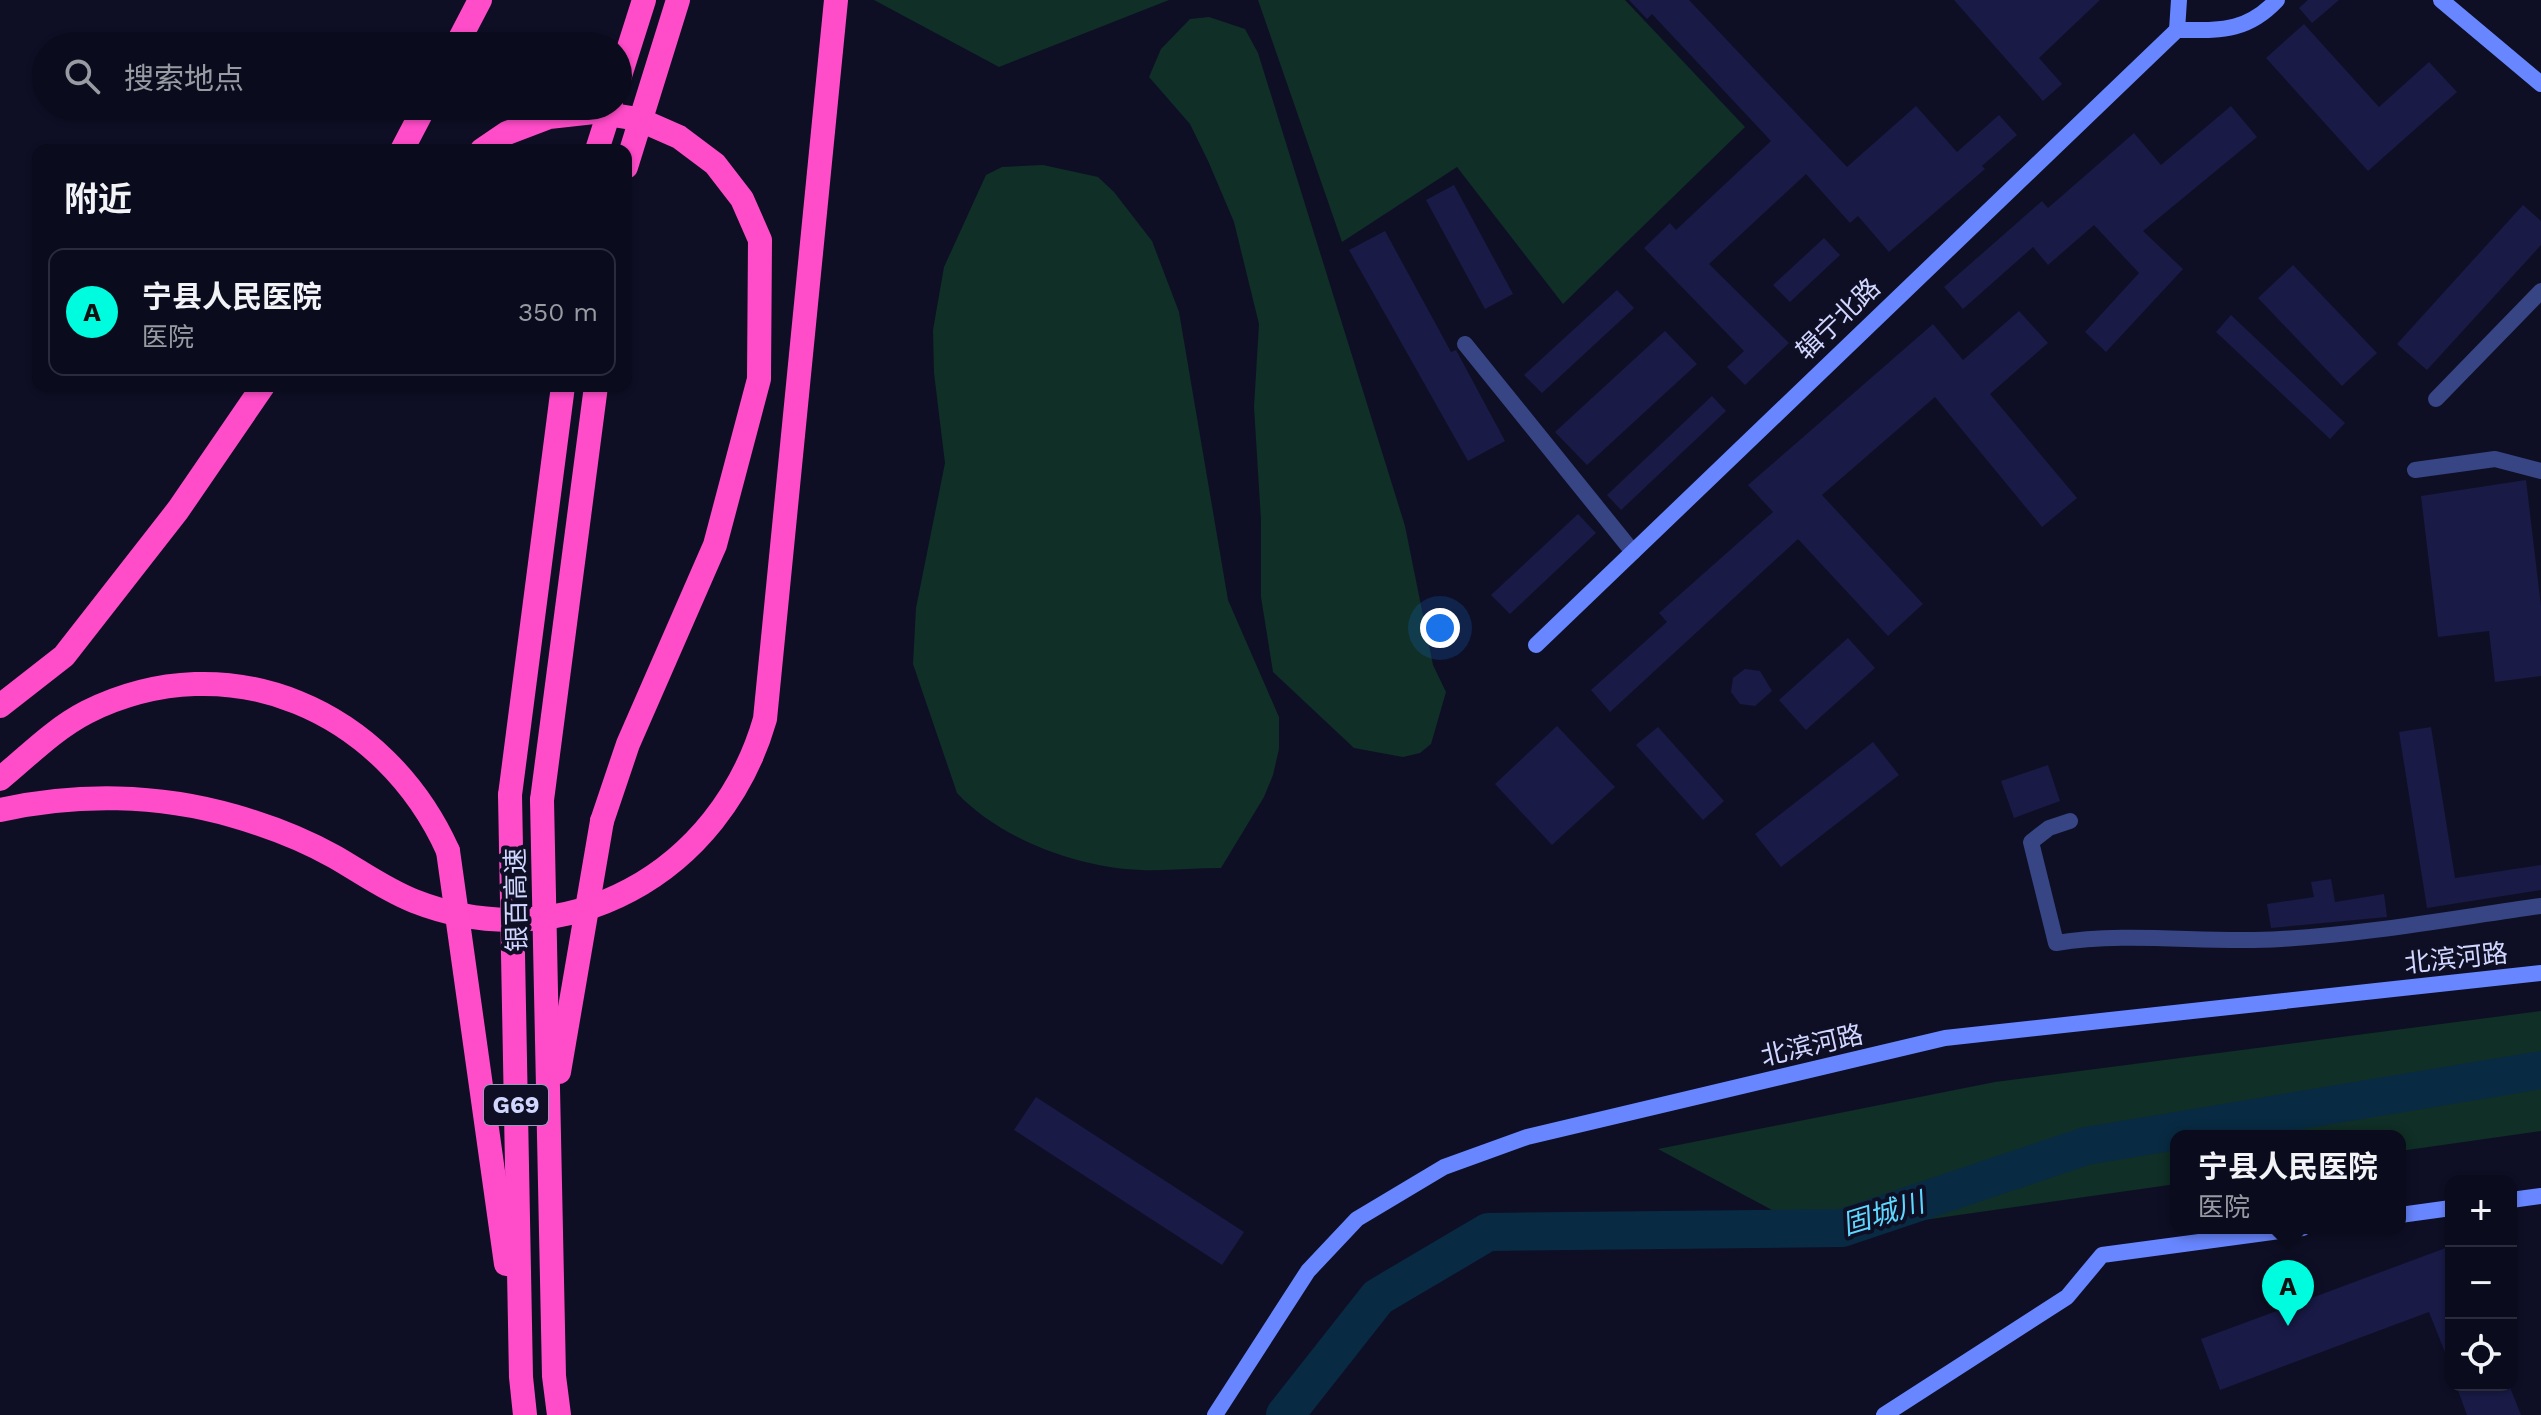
<!DOCTYPE html>
<html lang="zh">
<head>
<meta charset="utf-8">
<style>
  :root { --surface:#0a0b1c; --page:#131425; --text:#f1f3f6; --muted:#999ba3; --line:#2a2b3b; --accent:#00fcde }
  body { margin:0; font-family:"Work Sans","Noto Sans SC",sans-serif; background:var(--page); color:var(--text) }
  .controls { position:absolute; right:24px; bottom:24px; display:grid; overflow:hidden; border-radius:16px; box-shadow:0 2px 6px #0004 }
  .controls button { width:72px; height:72px; display:grid; place-items:center; padding:0; border:0; border-bottom:2px solid var(--line); background:var(--surface); color:var(--text); font:40px sans-serif }
  .you { position:absolute; left:1440px; top:628px; width:28px; height:28px; margin:-20px; border:6px solid #fff; border-radius:50%; background:#1a73e8; box-shadow:0 0 0 12px #1a73e833 }
  .badge { display:grid; place-items:center; width:52px; height:52px; border-radius:50%; background:var(--accent); color:#111; font-size:26px; font-weight:700 }
  .pin { position:absolute; translate:-50% -66px; filter:drop-shadow(0 2px 4px #0008) }
  .pin::after { content:''; position:absolute; top:42px; width:28px; height:24px; background:inherit; clip-path:polygon(0 0,100% 0,50% 100%) }
  .popup { position:absolute; left:2170px; top:1130px; width:236px; height:104px; box-sizing:border-box; display:grid; place-content:center; border-radius:16px; background:var(--surface); filter:drop-shadow(0 2px 6px #0005); font-size:26px; white-space:nowrap; color:var(--muted) }
  .popup b { font-size:30px; color:var(--text) }
  .popup::after { content:''; position:absolute; left:50%; top:100%; margin-left:-16px; border:16px solid transparent; border-top-color:var(--surface) }
  .list { margin:0; padding:0; list-style:none }
  h2 { display:flex; justify-content:space-between; align-items:center; height:104px; margin:0; padding:0 32px; font-size:34px }
  h2 small { font-size:26px; font-weight:400; color:var(--muted) }
  .list li { display:grid; grid-template-columns:52px 1fr auto; gap:24px; align-items:center; box-sizing:border-box; height:128px; margin:0 16px 16px; padding:0 16px; border:2px solid var(--line); border-radius:16px }
  .list b { display:block; font-size:30px; white-space:nowrap }
  .list p { margin:0; font-size:26px; white-space:nowrap; color:var(--muted) }
  .list em { font-size:26px; font-style:normal; color:var(--muted) }
  .icon { flex:none; width:44px; height:44px; fill:none; stroke:currentColor; stroke-width:2; stroke-linecap:round; stroke-linejoin:round }
  .map { position:relative; flex:none; width:2541px; height:1415px; overflow:hidden }
  .search { position:absolute; background:var(--surface); box-shadow:0 2px 6px #0004; left:32px; top:32px; width:600px; height:88px; display:flex; align-items:center; gap:20px; box-sizing:border-box; padding:0 28px; border-radius:44px; color:var(--muted); font-size:30px }
  .panel { position:absolute; background:var(--surface); box-shadow:0 2px 6px #0004; left:32px; top:144px; width:600px; height:248px; border-radius:16px }
  .map>svg:first-child { display:block }
  .green { fill:#102f27 }
  .lines { fill:none; stroke-linecap:round; stroke-linejoin:round }
  .river { stroke:#082b43; stroke-width:38 }
  .building { fill:#191a46 }
  .street { stroke:#374585; stroke-width:16 }
  .secondary { stroke:#6886ff; stroke-width:16 }
  .highway { stroke:#ff4cc9; stroke-width:24 }
  .highway-bridge { stroke:#ff4cc9; stroke-width:24 }
  .labels { text-anchor:middle; stroke-width:8; stroke-linejoin:round; paint-order:stroke }
  .shield { fill:#0e0f25; stroke:#969abe; stroke-width:2 }
  .shield-label { font-size:24px; font-weight:bold; fill:#d1d6ff }
  .street-label { font-size:26px; fill:#d1d6ff; stroke:#0e0f25 }
  .water-label { font-size:28px; font-style:italic; fill:#5fd8ff; stroke:#0e0f25 }
</style>
</head>
<body>
<div class="map">
<svg width="2541" height="1415" viewBox="0 0 2541 1415">
  <rect width="100%" height="100%" fill="#0e0f25"/>
  <g class="green">
    <path d="M874 0H1169L999 67Z"/>
    <path d="M1258 0H1625L1745 127 1563 304 1457 167 1342 242Z"/>
    <path d="M1209 17 1245 29 1258 53 1405 526 1433 665 1446 692 1431 744 1420 753 1403 757 1354 748 1273 672 1261 597V520L1254 407 1259 324 1234 222 1209 163 1190 124 1149 77 1161 49 1190 19Z"/>
    <path d="M1043 165 1098 177 1114 192 1152 241 1179 312 1228 600 1279 717V749L1273 775 1264 797 1221 868C1195 868 1168 871 1141 870 1078 868 1000 839 957 793L913 664 916 608 945 463 934 373 933 330 944 267 986 175 1002 167Z"/>
    <path d="M2541 1011V1131L2400 1151V1136H2176V1184L1819 1235 1658 1149 1995 1082Z"/>
  </g>
  <g class="lines">
    <path class="river" d="M1285 1415 1378 1297 1488 1232 1842 1228 2086 1146 2541 1070"/>
  </g>
  <g class="building">
    <path d="M1629 0H1689L1847 167 1916 106 1957 152 1999 115 2017 135 1982 166 1985 169 1889 252 1858 216 1850 223 1806 174 1709 264 1789 343 1745 385 1727 367 1744 351 1644 248 1670 223 1676 230 1771 141 1652 14 1647 19Z"/>
    <path d="M1954 0H2100L2039 58 2062 84 2043 101Z"/>
    <path d="M2308 0H2339L2312 23 2299 8Z"/>
    <path d="M2304 24 2379 107 2429 62 2457 92 2368 171 2266 58Z"/>
    <path d="M2231 106 2257 137 2143 231 2183 269 2106 352 2085 332 2139 273 2094 225 2048 265 2033 247 1963 309 1944 287 2042 201 2048 208 2134 133 2161 165Z"/>
    <path d="M1454 185 1513 294 1485 309 1426 200Z"/>
    <path d="M2523 205 2541 221V245L2427 370 2397 344Z"/>
    <path d="M1385 231 1451 352 1456 350 1505 441 1468 461 1349 250Z"/>
    <path d="M1824 238 1840 255 1790 302 1773 285Z"/>
    <path d="M2293 265 2377 353 2342 386 2258 298Z"/>
    <path d="M1617 290 1634 308 1542 393 1524 375Z"/>
    <path d="M2019 311 2048 343 1990 394 2077 498 2042 527 1935 397 1822 495 1923 604 1888 636 1798 539 1610 712 1591 690 1667 622 1659 613 1773 512 1748 485 1933 324 1963 360Z"/>
    <path d="M2231 315 2345 423 2330 439 2216 332Z"/>
    <path d="M1665 331 1697 364 1587 465 1555 432Z"/>
    <path d="M1712 396 1726 411 1621 510 1607 495Z"/>
    <path d="M2526 480 2541 606V676L2495 682 2489 631 2438 637 2421 496Z"/>
    <path d="M1578 514 1596 533 1510 614 1491 595Z"/>
    <path d="M1848 638 1875 668 1806 730 1779 700Z"/>
    <path d="M1745 669 1760 671 1772 691 1755 706 1740 704 1731 692 1733 678Z"/>
    <path d="M1557 726 1615 787 1552 845 1495 784Z"/>
    <path d="M1658 727 1724 801 1703 820 1636 745Z"/>
    <path d="M2431 727 2455 878 2541 865V890L2427 908 2399 732Z"/>
    <path d="M1873 742 1899 775 1781 867 1755 834Z"/>
    <path d="M2048 765 2060 801 2014 818 2001 781Z"/>
    <path d="M2331 879 2335 902 2384 894 2387 917 2271 928 2267 904 2314 897 2311 882Z"/>
    <path d="M1036 1097 1244 1232 1222 1265 1014 1130Z"/>
    <path d="M2451 1246V1367L2429 1312 2220 1390 2201 1339Z"/>
    <path d="M2456 1385H2509L2521 1415H2467Z"/>
  </g>
  <g class="lines">
    <g class="street">
      <path d="M1465 344 1633 552"/>
      <path d="M2436 399 2541 291"/>
      <path d="M2415 470 2495 459 2541 471"/>
      <path d="M2070 821 2049 828 2031 842 2056 943C2132 931 2206 944 2281 939 2368 934 2455 918 2541 906"/>
    </g>
    <g class="secondary">
      <path d="M2179 0 2177 30C2219 30 2246 33 2277 0"/>
      <path d="M2441 0 2541 84"/>
      <path d="M1536 645 2177 30"/>
      <path d="M2511 1200 2541 1196"/>
      <path d="M2400 1215 2451 1208"/>
      <path d="M1215 1415 1308 1271 1357 1219 1444 1167 1527 1137 1945 1038 2541 973"/>
      <path d="M1884 1415 2067 1297 2102 1255 2303 1228"/>
    </g>
    <g class="highway">
      <path d="M456 46 480 0"/>
      <path d="M618 82 644 0"/>
      <path d="M402 150 425 106"/>
      <path d="M482 150 507 133 549 117 594 112 638 119 679 137 715 164 742 199 760 240 759 379 715 545 628 744 602 821"/>
      <path d="M0 706 64 656 178 510 263 386"/>
      <path d="M0 779C28 756 54 729 87 712 230 641 385 711 448 851"/>
      <path d="M510 795 563 386"/>
      <path d="M542 800 596 386"/>
      <path d="M0 810C77 793 158 794 234 816 269 826 303 839 335 857 361 872 386 890 414 901 567 961 721 872 765 719L836 0"/>
    </g>
    <g class="highway-bridge">
      <path d="M597 150 611 106"/>
      <path d="M626 167 678 0"/>
      <path d="M510 795 521 1377 525 1415"/>
      <path d="M542 800 554 1376 559 1415"/>
      <path d="M448 851 506 1264"/>
      <path d="M559 1072 602 821"/>
    </g>
  </g>
  <g class="labels">
    <rect class="shield" x="484" y="1085" width="64" height="40" rx="6"/>
    <g class="shield-label">
      <text x="516" y="1113">G69</text>
    </g>
    <g class="street-label">
      <text transform="translate(1838 319) rotate(-44)" y="9">辑宁北路</text>
      <text transform="translate(516 900) rotate(-91)" y="9">银百高速</text>
      <text transform="translate(2456 958) rotate(-6)" y="9">北滨河路</text>
      <text transform="translate(1812 1045) rotate(-13)" y="9">北滨河路</text>
    </g>
    <g class="water-label">
      <text transform="translate(1883 1213) rotate(-17)" y="10">固城川</text>
    </g>
  </g>
</svg>
<div class="controls">
<button>+</button>
<button>−</button>
<button><svg class="icon" aria-label="locate" viewBox="0 0 24 24"><circle cx="12" cy="12" r="6"/><path d="M12 2v4M12 18v4M2 12h4M18 12h4"/></svg></button>
</div>
<div class="you"></div>
<div class="pin badge" style="left:2288px;top:1326px">A</div>
<div class="popup"><b>宁县人民医院</b>医院</div>
<div class="search"><svg class="icon" aria-label="search" viewBox="0 0 24 24"><circle cx="10" cy="10" r="6"/><path d="M15 15l6 6"/></svg>搜索地点</div>
<section class="panel">
<h2>附近<small></small></h2>
<ul class="list">
<li><span class="badge">A</span><div><b>宁县人民医院</b><p>医院</p></div><em>350 m</em></li>
</ul>
</section>
</div>
</body>
</html>
